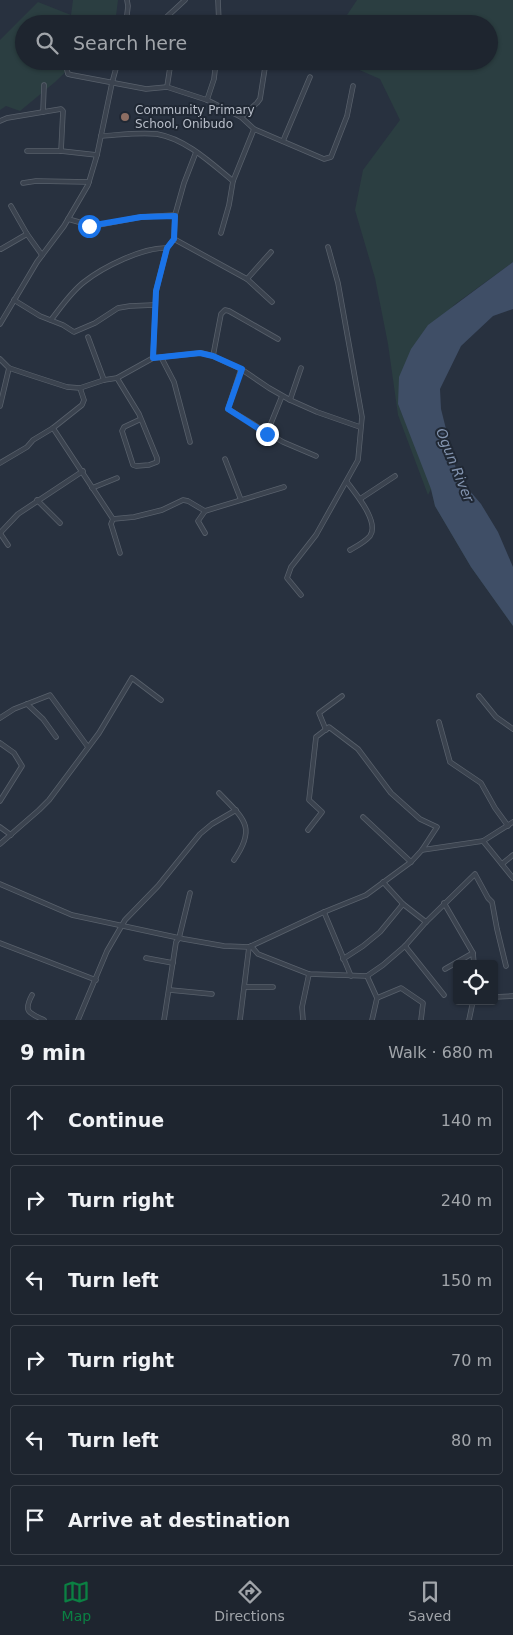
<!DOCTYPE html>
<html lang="en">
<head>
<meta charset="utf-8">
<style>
  :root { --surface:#1e252f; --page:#2b313b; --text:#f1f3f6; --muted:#a1a5aa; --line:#3c424b; --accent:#0b8043 }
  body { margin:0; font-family:"DejaVu Sans",sans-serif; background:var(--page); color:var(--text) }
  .controls { position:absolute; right:15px; bottom:15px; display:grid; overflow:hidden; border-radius:5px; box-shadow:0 1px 4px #0004 }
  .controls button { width:45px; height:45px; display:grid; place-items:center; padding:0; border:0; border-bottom:1px solid var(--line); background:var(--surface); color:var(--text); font:25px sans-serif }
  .stop { position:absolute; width:15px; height:15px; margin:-11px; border:4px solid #1a73e8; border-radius:50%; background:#fff }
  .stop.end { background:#1a73e8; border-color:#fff; box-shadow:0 1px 5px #0008 }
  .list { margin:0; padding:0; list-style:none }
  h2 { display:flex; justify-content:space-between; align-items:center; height:65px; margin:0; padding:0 20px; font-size:21px }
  h2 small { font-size:16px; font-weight:400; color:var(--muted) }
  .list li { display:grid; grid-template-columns:32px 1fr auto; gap:15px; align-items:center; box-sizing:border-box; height:70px; margin:0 10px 10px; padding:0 10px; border:1px solid var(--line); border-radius:5px }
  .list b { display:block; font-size:19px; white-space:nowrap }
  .list em { font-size:16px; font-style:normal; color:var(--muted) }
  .icon { flex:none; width:28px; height:28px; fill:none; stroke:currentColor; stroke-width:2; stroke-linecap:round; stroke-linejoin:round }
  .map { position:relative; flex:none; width:513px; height:1020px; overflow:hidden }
  .search { position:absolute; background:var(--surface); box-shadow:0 1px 4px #0004; left:15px; right:15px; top:15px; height:55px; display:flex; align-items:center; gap:12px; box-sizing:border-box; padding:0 18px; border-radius:28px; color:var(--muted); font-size:19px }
  .sheet { height:545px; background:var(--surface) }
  nav { display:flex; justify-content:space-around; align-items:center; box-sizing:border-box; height:70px; border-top:1px solid var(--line); background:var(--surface); font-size:14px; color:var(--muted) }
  nav a { display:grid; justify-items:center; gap:2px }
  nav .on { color:var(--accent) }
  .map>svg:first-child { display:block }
  .green { fill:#2b3e41 }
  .water { fill:#3f4e66 }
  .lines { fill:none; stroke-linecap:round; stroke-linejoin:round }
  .minor-casing { stroke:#59616c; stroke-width:5.5 }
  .minor { stroke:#3b434f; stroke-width:4 }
  .route { stroke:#1a73e8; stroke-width:6 }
  .education-dot { fill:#8d6e63; stroke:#202834; stroke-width:2 }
  .labels { text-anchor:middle; stroke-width:4; stroke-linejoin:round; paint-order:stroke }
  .poi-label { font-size:12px; fill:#b8bec9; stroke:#202834; text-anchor:start }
  .water-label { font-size:14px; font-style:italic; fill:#8293ae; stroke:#202834 }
</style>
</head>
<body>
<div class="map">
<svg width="513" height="1020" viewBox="0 0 513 1020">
  <rect width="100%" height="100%" fill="#28313f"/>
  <g class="green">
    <path d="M73 0H118L115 24H24V61H77L55 82 20 111 6 106 0 110V40L38 2 71 15Z"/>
    <path d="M357 0H513V262L454 305 398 404 407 426 513 626 471 567 435 506 431 489 428 495 398 415 388 344 375 278 355 210 363 170 400 120 380 79 339 61H489V24H337L343 21Z"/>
  </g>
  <path class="water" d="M513 262V309L493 316 461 346 440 389 441 409 458 477 481 504 498 532 513 567V626L471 567 435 506 431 489 398 404 399 377 411 349 428 325Z"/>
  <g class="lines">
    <defs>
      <g id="minor">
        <path d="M218 0 219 24"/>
        <path d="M126 24 128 6 127 0"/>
        <path d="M159 24 185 0"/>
        <path d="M69 61 67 70 68 74 72 75 146 89 167 87 207 100 241 117 254 129 324 159 331 157 347 116 353 86"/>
        <path d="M167 87 171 61"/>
        <path d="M207 100 214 79 216 61"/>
        <path d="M43 112 44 85"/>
        <path d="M241 117 257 103 260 99 266 61"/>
        <path d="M0 121 7 118 61 109 63 111 61 151"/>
        <path d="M101 136C119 135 139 132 157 134 186 139 211 163 233 181"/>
        <path d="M283 141 310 77"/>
        <path d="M27 151H61L97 155"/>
        <path d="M23 183 36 181 89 182"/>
        <path d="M11 206 27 234 42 255"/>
        <path d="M68 219 93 226 141 217 175 215"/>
        <path d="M221 233 229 205 233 181 254 129"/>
        <path d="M174 239 247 279 272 302"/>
        <path d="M1 249 27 234"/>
        <path d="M247 279 271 252"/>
        <path d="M14 300 40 316 63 325 74 332 95 323 118 308 130 306 154 305"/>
        <path d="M51 320C61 307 71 292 84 282 103 267 143 247 167 248"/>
        <path d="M0 324 37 262 64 226 88 185 97 155 112 83 118 61"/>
        <path d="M88 337 104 380"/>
        <path d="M213 356 221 314 225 310 229 311 278 339"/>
        <path d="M161 357 174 382 190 442"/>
        <path d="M153 358 156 291 167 248 174 239 175 215 184 183 196 152"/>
        <path d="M0 359 9 368 33 376 67 387 80 388 104 380 117 378 153 358 201 353 213 356 241 369 269 388 290 400 317 412 360 427"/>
        <path d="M241 369 228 409 283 442 316 456"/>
        <path d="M117 378 139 414 157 458V462L149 465 136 466 133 465 122 431 124 427 141 419"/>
        <path d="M290 400 301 368"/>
        <path d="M0 406 9 368"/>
        <path d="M53 428 113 519 111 524 120 553"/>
        <path d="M267 433 282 396"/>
        <path d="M225 459 241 500"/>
        <path d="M0 463 27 447 33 440 53 428 82 405 84 400 80 388"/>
        <path d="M347 482C355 493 380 522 370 536 365 542 357 546 350 550"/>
        <path d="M92 488 117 478"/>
        <path d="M360 499 395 476"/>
        <path d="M37 500 60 523"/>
        <path d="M113 519 134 517 162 510 183 500 188 501 205 511"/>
        <path d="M0 533 18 514 83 471"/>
        <path d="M0 533 8 545"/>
        <path d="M205 533 198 521 205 511 284 487"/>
        <path d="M301 595 287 578 291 567 316 535 358 460 362 417 338 283 328 247"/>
        <path d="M479 696 496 717 513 729"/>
        <path d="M27 704 43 719 56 737"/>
        <path d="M0 718 14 709 50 695 88 747"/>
        <path d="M439 722 450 762 481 783 495 808 508 826"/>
        <path d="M326 730 319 713 342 696"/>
        <path d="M0 743 14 753 22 766 0 801"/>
        <path d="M219 793C244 819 257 827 234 860"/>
        <path d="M363 817 411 862"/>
        <path d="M0 827 11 835"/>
        <path d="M483 841 513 878"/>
        <path d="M0 844 39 810 49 800 99 733 132 678 161 700"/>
        <path d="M422 850 483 841 513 822"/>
        <path d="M502 864 513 855"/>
        <path d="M383 882 403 904 426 922"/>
        <path d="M0 884 72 915 184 939 224 946 249 947 324 912 366 895 411 862 422 850 437 827 420 819 391 793 358 749 329 727 316 737 309 800 322 812 308 830"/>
        <path d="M444 903 473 953 474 964"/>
        <path d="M324 912 351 976"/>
        <path d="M0 943 96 980"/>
        <path d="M251 946 258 954 309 974 367 976 383 965 405 946 426 922 475 874 488 898 492 902 497 929 506 966"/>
        <path d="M405 946 444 995"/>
        <path d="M146 958 173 963"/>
        <path d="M343 959 363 946 380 932 403 904"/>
        <path d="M445 969 473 953"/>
        <path d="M367 976 377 998 372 1020"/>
        <path d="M245 987H273"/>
        <path d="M170 990 212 994"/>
        <path d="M32 995C23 1012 29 1013 44 1020"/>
        <path d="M494 997 513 996"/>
        <path d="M377 998 401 988 423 1003 421 1020"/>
        <path d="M78 1020 107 951 125 920 158 886 200 834 212 824 236 810"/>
        <path d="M164 1020 176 942 179 938 190 893"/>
        <path d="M240 1020 249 947"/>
        <path d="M303 1020 302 1007 309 974"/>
        <path d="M469 1020 473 1001"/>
      </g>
    </defs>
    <use href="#minor" class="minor-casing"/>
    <use href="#minor" class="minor"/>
  </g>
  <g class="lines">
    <path class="route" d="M89 226 141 217 175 216 174 239 167 248 156 291 153 358 200 353 213 356 242 369 228 409 267 434"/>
  </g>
  <circle class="education-dot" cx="125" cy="117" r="5"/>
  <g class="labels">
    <g class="poi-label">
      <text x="135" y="114">Community Primary<tspan x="135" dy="14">School, Onibudo</tspan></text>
    </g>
    <g class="water-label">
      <text transform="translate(455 465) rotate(68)" y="5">Ogun River</text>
    </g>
  </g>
</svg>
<div class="controls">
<button><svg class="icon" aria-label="locate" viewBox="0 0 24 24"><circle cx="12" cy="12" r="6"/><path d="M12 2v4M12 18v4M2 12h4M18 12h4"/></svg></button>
</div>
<div class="stop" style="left:89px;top:226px"></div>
<div class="stop end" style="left:267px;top:434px"></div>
<div class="search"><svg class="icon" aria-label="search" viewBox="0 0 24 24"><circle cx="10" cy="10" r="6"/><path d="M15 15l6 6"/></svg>Search here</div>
</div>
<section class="sheet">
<h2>9 min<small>Walk · 680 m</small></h2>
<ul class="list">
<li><svg class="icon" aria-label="ahead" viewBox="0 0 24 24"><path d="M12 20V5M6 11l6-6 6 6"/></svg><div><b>Continue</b></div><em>140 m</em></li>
<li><svg class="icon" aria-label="right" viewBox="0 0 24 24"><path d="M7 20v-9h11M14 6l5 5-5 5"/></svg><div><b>Turn right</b></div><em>240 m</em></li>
<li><svg class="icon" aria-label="left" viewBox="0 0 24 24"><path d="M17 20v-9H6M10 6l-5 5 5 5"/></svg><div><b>Turn left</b></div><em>150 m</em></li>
<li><svg class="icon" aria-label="right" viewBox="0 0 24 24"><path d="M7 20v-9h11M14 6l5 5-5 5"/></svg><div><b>Turn right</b></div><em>70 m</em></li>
<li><svg class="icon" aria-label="left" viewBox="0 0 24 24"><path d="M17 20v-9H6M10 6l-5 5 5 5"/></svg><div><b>Turn left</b></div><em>80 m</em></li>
<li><svg class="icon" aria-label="arrive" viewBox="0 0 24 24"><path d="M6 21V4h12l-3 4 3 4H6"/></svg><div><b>Arrive at destination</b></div></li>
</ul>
</section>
<nav>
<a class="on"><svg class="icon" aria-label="map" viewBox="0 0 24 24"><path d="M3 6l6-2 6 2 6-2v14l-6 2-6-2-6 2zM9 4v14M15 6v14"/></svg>Map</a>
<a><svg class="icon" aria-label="directions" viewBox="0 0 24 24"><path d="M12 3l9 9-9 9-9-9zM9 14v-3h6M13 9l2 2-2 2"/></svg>Directions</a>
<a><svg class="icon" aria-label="saved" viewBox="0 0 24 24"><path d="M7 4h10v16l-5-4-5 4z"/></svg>Saved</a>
</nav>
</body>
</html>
